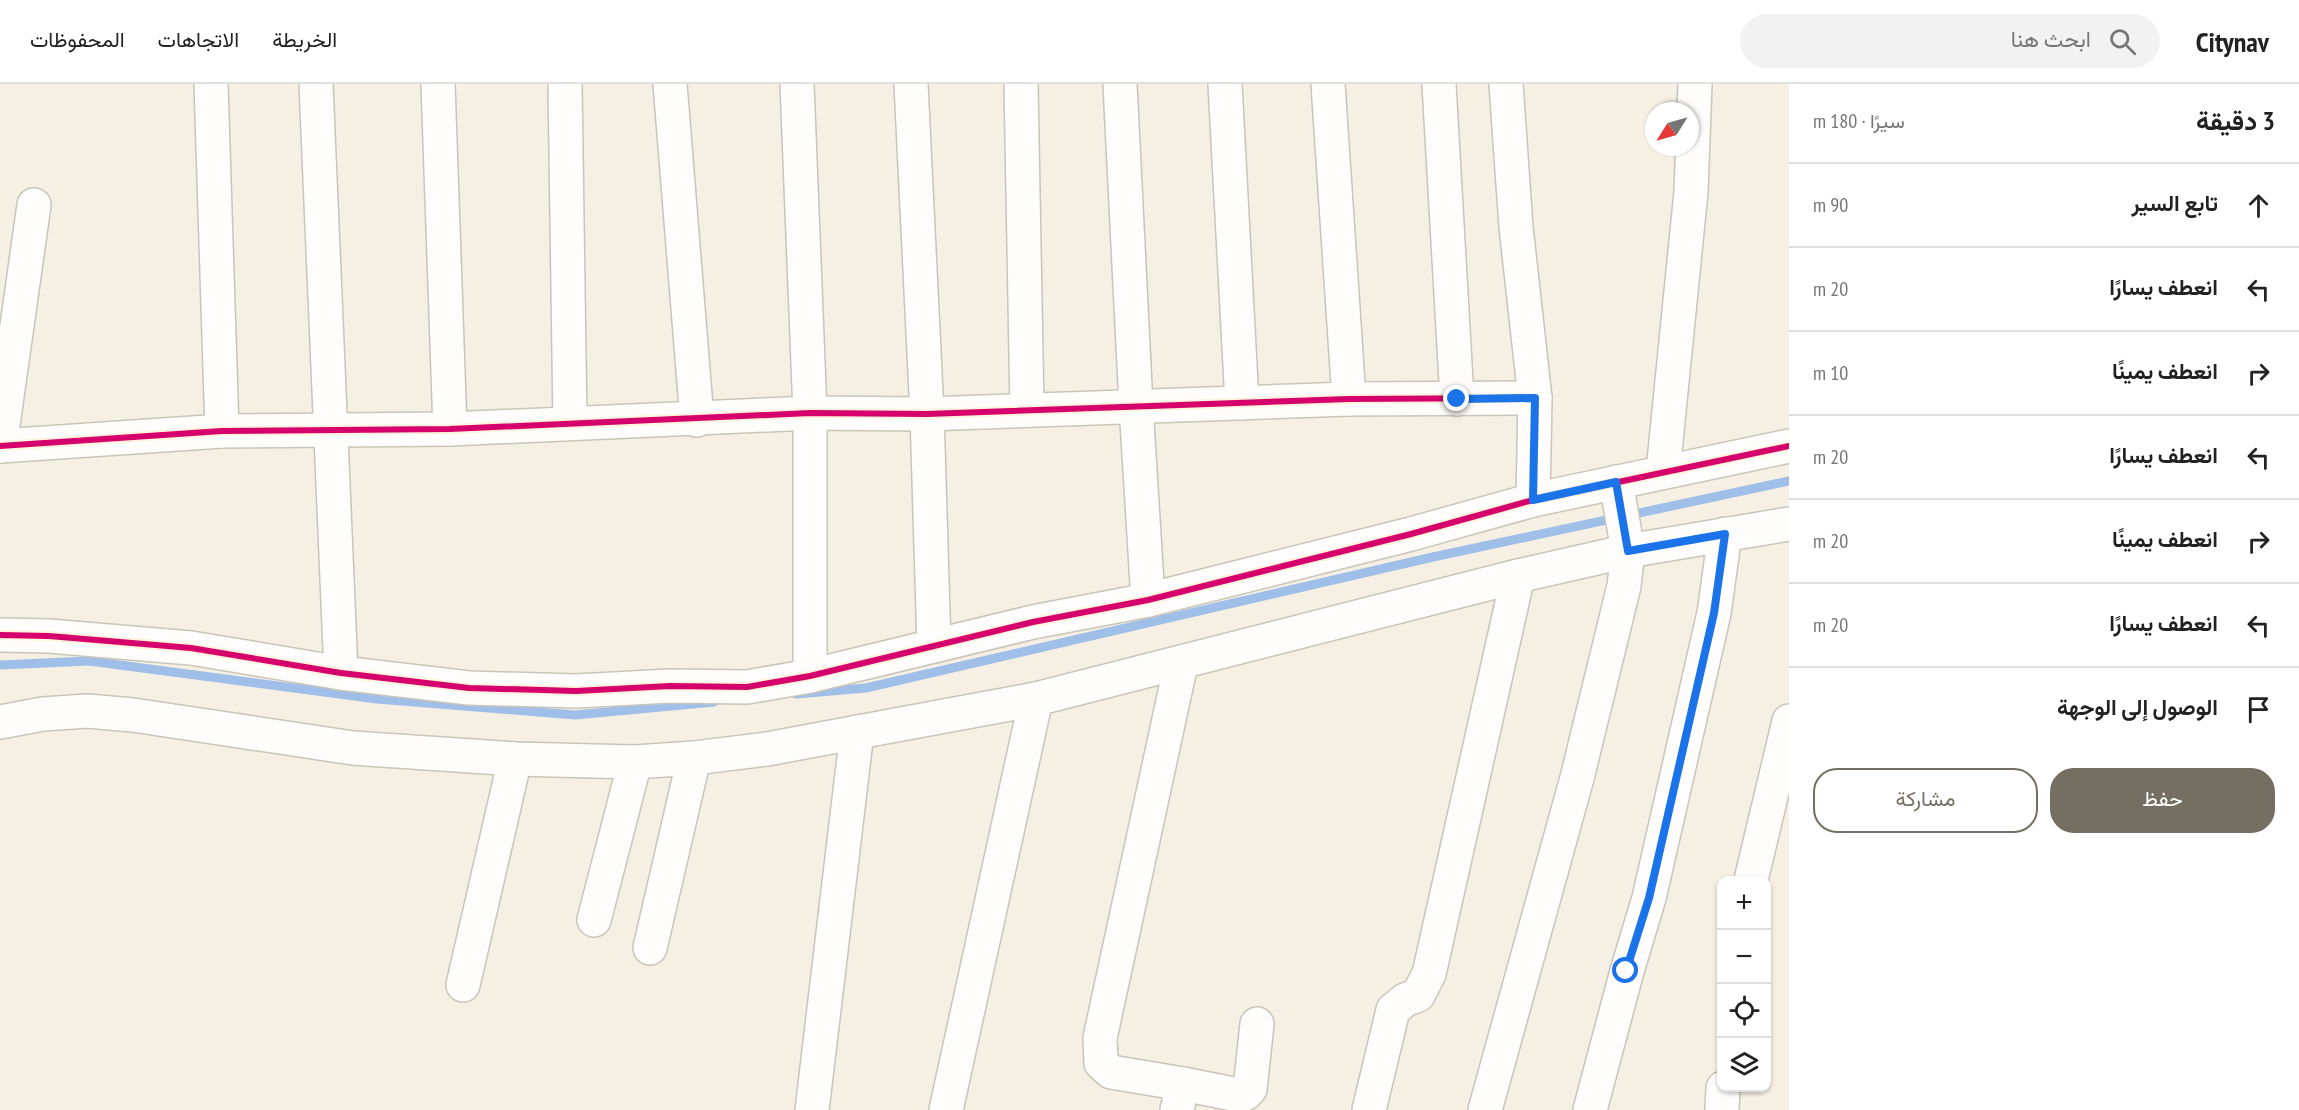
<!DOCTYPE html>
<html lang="ar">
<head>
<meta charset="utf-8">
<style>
  :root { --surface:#fff; --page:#f2f2f2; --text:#222; --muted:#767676; --line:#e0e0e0; --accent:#756e62 }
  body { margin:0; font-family:"PT Sans Narrow",Vazirmatn,sans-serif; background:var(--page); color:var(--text); direction:rtl }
  .controls { position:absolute; right:18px; bottom:18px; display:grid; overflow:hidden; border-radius:12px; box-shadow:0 2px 4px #0004 }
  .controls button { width:54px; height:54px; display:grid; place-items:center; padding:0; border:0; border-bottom:2px solid var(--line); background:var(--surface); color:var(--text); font:30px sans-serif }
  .compass { position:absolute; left:1645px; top:18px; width:54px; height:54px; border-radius:50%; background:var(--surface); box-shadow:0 2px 4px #0004; rotate:233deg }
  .stop { position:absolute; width:18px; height:18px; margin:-14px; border:4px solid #1a73e8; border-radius:50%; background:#fff }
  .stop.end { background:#1a73e8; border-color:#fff; box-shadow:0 2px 6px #0008 }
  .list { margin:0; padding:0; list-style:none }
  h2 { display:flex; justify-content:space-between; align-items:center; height:78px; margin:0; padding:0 24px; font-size:26px }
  h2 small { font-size:20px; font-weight:400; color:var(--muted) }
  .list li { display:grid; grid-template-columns:39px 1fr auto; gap:18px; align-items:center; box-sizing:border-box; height:84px; padding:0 24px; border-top:2px solid var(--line) }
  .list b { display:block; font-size:22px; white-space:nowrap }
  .list em { font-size:20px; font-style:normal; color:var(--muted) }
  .actions { display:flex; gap:12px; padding:18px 24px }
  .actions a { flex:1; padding:14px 0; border:2px solid var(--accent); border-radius:24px; text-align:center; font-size:21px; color:var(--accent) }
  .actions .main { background:var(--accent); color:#fff }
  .icon { flex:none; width:33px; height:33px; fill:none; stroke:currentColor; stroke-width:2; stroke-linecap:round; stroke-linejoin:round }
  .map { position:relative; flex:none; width:1789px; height:1026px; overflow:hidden; direction:ltr }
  header { display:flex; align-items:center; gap:36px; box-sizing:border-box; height:84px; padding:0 30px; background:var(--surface); border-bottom:2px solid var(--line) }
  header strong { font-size:28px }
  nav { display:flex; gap:33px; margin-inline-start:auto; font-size:21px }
  .search { width:420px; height:54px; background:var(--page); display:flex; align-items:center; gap:15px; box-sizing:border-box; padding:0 21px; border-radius:33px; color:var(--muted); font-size:22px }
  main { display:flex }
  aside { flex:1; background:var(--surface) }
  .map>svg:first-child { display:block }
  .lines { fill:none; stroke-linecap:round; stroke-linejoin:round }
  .stream { stroke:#9fbfe8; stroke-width:9 }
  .minor-casing { stroke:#cac4b9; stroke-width:36 }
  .minor { stroke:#fefdfb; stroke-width:33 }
  .cycleway-casing { stroke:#fcf2dd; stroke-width:10 }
  .cycleway { stroke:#d6006c; stroke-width:6 }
  .route { stroke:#1a73e8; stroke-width:8 }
</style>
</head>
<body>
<header>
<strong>Citynav</strong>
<div class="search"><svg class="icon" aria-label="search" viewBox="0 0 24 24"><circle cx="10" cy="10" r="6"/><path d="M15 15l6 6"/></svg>ابحث هنا</div>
<nav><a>الخريطة</a><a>الاتجاهات</a><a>المحفوظات</a></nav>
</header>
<main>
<aside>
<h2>3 دقيقة<small>سيرًا · 180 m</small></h2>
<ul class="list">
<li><svg class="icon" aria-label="ahead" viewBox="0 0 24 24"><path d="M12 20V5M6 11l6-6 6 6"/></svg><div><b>تابع السير</b></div><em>90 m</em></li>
<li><svg class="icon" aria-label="left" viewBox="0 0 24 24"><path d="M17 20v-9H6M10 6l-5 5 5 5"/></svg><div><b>انعطف يسارًا</b></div><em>20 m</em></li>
<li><svg class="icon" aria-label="right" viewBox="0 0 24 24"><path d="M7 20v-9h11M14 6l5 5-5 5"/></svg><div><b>انعطف يمينًا</b></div><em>10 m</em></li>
<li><svg class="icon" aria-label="left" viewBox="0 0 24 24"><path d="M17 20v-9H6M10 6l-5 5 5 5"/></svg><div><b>انعطف يسارًا</b></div><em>20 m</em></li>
<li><svg class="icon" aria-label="right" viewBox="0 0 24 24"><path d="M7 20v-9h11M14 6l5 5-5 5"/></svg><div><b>انعطف يمينًا</b></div><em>20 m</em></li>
<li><svg class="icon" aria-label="left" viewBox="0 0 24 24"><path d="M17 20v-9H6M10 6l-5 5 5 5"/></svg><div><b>انعطف يسارًا</b></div><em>20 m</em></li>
<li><svg class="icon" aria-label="arrive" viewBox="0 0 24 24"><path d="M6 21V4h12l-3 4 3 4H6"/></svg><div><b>الوصول إلى الوجهة</b></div></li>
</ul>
<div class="actions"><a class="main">حفظ</a><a>مشاركة</a></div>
</aside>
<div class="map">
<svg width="1789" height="1026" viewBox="0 0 1789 1026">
  <rect width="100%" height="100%" fill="#f5efe4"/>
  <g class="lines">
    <g class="stream">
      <path d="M0 581 89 577 377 615 575 631 714 618"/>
      <path d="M796 610 866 604 1433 473 1789 397"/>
    </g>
    <defs>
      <g id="minor">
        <path d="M211 0 222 347"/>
        <path d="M316 0 341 589"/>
        <path d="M438 0 450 345"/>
        <path d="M565 0 570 339"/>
        <path d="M670 0 697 336"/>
        <path d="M797 0 810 329V592"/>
        <path d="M911 0 927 330 934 562"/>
        <path d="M1021 0 1027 326"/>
        <path d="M1120 0 1136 322 1148 516"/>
        <path d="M1225 0 1242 319"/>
        <path d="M1328 0 1349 315"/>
        <path d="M1439 0 1457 315"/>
        <path d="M1506 0 1516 143 1535 314 1533 416"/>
        <path d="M0 362 222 347 450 345 810 329 927 330 1349 315 1535 314"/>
        <path d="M0 362 34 121"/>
        <path d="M1663 387 1691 108 1695 0"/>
        <path d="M0 551 49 552 191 564 341 589 469 604 576 607 670 602 747 603 810 592 1033 538 1148 516 1411 450 1533 416 1789 362"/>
        <path d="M1181 580 1100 954 1101 979 1111 988 1183 1000"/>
        <path d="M0 638 43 630 87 627 133 631 353 664 515 675 635 678 694 674 767 665 1036 615 1518 492 1628 467 1789 440"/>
        <path d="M1751 796 1789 637"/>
        <path d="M594 836 635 678"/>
        <path d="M650 864 694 674"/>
        <path d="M463 901 515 675"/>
        <path d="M812 1026 857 648"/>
        <path d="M946 1026 1036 615"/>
        <path d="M1177 1026 1183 1000 1238 1011 1245 1010 1250 1005 1257 940"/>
        <path d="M1369 1026 1393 926 1405 916 1418 911 1429 890 1518 492"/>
        <path d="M1485 1026 1577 694 1624 502 1628 467 1616 398"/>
        <path d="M1590 1026 1627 887 1649 814 1714 529 1725 450"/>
        <path d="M1722 1026 1723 1004"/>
      </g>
    </defs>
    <use href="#minor" class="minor-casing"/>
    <use href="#minor" class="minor"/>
    <defs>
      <g id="cycleway">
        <path d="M0 362 222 347 450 345 810 329 927 330 1349 315 1535 314"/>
        <path d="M0 551 49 552 191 564 341 589 469 604 576 607 670 602 747 603 810 592 1033 538 1148 516 1411 450 1533 416 1789 362"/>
      </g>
    </defs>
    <use href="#cycleway" class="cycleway-casing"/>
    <use href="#cycleway" class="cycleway"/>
  </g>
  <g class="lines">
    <path class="route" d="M1457 315 1535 314 1533 416 1616 398 1628 467 1725 450 1714 529 1649 814 1626 887"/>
  </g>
</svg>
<div class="controls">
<button>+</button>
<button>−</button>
<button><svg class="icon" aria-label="locate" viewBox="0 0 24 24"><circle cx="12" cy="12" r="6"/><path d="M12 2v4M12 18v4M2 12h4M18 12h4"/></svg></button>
<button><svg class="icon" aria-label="layers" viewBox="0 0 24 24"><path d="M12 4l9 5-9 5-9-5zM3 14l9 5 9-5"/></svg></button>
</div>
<svg class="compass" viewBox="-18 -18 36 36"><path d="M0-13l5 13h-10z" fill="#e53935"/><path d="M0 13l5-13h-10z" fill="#767676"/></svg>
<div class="stop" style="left:1626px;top:887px"></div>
<div class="stop end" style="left:1457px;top:315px"></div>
</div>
</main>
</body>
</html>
